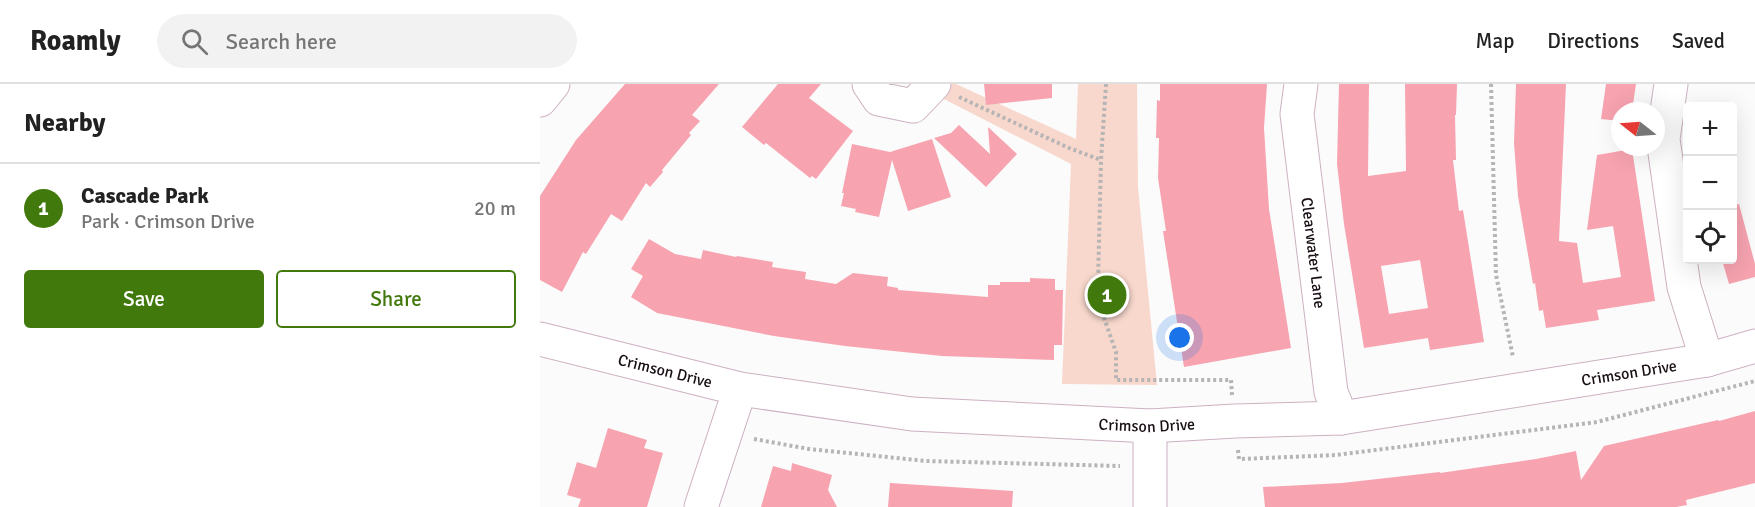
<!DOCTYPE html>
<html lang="en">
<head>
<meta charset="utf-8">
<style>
  :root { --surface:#fff; --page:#f2f2f2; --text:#222; --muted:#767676; --line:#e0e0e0; --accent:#41790d }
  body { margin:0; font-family:Signika,sans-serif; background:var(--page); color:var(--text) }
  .controls { position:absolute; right:18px; top:18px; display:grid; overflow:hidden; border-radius:6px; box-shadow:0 6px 24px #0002 }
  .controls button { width:54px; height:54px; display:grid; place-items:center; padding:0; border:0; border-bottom:2px solid var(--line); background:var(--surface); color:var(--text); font:30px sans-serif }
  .compass { position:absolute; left:1071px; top:18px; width:54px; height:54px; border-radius:50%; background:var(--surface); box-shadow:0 6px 24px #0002; rotate:287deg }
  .you { position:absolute; left:640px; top:254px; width:21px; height:21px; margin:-15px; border:4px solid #fff; border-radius:50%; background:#1a73e8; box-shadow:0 0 0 9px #1a73e833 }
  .badge { display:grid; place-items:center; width:39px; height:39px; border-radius:50%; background:var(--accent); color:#fff; font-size:20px; font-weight:700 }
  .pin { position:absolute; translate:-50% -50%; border:3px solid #fff; box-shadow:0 2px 6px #0006 }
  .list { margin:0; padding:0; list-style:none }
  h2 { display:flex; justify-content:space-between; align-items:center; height:78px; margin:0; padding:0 24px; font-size:26px }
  h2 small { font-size:20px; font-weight:400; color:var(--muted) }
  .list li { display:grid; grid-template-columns:39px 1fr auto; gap:18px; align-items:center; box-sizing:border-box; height:90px; padding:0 24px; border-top:2px solid var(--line) }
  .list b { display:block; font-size:22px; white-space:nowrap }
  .list p { margin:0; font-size:20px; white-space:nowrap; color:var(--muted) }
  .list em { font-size:20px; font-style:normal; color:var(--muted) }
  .actions { display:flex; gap:12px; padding:18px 24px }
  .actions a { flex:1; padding:14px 0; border:2px solid var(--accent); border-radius:6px; text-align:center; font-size:21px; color:var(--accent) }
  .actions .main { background:var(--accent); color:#fff }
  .icon { flex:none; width:33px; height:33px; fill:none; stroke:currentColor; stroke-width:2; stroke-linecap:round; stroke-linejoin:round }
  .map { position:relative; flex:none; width:1215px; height:423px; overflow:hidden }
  header { display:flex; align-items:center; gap:36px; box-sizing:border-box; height:84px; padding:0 30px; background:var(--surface); border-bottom:2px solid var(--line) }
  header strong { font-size:28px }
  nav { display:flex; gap:33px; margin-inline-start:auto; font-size:21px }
  .search { width:420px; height:54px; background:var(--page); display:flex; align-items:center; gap:15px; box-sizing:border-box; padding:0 21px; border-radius:33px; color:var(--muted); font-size:22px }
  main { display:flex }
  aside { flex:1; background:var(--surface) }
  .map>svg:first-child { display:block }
  .green { fill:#f8d8cd }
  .building { fill:#f7a3b0; fill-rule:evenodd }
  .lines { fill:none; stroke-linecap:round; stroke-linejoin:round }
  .minor-casing { stroke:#ccb1c2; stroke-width:35 }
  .path { stroke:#b6b4b5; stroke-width:4; stroke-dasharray:3 3; stroke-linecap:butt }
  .minor { stroke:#fff; stroke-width:33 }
  .labels { text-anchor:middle; stroke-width:6; stroke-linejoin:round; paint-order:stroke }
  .street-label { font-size:16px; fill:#180f15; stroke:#fbfbfb }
</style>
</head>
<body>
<header>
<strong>Roamly</strong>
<div class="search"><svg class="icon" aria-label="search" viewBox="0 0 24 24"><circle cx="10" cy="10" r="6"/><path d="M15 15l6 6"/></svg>Search here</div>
<nav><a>Map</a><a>Directions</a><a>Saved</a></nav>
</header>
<main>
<aside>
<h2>Nearby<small></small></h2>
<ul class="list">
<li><span class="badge">1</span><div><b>Cascade Park</b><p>Park · Crimson Drive</p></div><em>20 m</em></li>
</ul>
<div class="actions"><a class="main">Save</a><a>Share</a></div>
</aside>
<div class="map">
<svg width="1215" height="423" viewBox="0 0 1215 423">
  <rect width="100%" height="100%" fill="#fbfbfb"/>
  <path class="green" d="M410 0H416L536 55 538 0H597L598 103 617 301 522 300 531 80 400 13Z"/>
  <g class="building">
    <path d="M85 0H179L152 31 160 37 149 49 151 51 122 86 123 88 110 103 106 99 82 137 71 130 46 170 43 168 22 208 0 196V112L36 56Z"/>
    <path d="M238 0H281L269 14 313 47 276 95 272 92 270 94 226 59 224 61 202 43Z"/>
    <path d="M444 0H512V14L446 21Z"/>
    <path d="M620 0H727L724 44 729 125 751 264 644 283 623 147H626L618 94 619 54H616L617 16 620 17Z"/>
    <path d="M799 0H829L828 92 866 87 865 0H917L916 31H915L916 76H913L919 127 923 126 944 258 890 266 888 254 824 264 804 140 797 80ZM880 176 888 224 849 230 841 182Z"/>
    <path d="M976 0H1026L1019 157 1037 159 1043 199 1081 193 1073 142 1047 146 1057 71 1092 65 1115 217 1057 226 1059 236 1006 244 1003 226 999 227 995 199 993 200 978 112 974 59Z"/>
    <path d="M1066 0H1096L1092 27H1080V37L1061 35Z"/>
    <path d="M419 41 450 70 448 43 477 70 446 103 394 54 411 49Z"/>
    <path d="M392 55 411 113 368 127 352 76 339 133 315 128 316 125 301 122 304 109H302L312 60 350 68Z"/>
    <path d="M1199 120 1215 180V193L1189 200 1182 176H1192V121Z"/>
    <path d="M109 155 135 170 161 175 163 166 196 173 197 172 233 178 232 183 266 188 265 195 296 200 313 189 348 193 347 202 358 204V206L448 213V201H460V198H490V194L515 195V206H523L522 261H514V276L402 272 305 262 234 252 117 229 91 213 103 192 91 185Z"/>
    <path d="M1215 327V399L1146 416 1147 421 1136 423H725L723 403 802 399 900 388V389L996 375 1036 367 1041 396 1064 362 1178 336 1179 337Z"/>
    <path d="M68 344 107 356 104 364 123 369 107 423H38L41 415 27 411 37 378 56 384Z"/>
    <path d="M252 379 292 391 288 406 297 423H221L233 382 251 387Z"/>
    <path d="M350 399 473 407 472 423H348Z"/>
  </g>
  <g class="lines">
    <defs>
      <g id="minor">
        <path d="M329 0 339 15 373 22 394 0"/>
        <path id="s1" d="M761 0 757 30 791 308 801 334"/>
        <path d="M1131 0 1123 55 1144 203 1167 276"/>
        <path d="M0 16 13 0"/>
        <path id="s2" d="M0 255 200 305 372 330 610 342 695 337 801 334 1167 276 1215 262"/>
        <path d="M610 342V423"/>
        <path d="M161 423 200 305"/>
      </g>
    </defs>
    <use href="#minor" class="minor-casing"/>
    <g class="path">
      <path d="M566 0 561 76 558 198 563 231 576 268V296H691L692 311"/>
      <path d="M951 0 956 191 973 273"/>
      <path d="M419 13 529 64 561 76"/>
      <path d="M214 355 269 365 386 377 580 382"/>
      <path d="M698 366 699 375 796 371 1057 338 1215 297"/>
    </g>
    <use href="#minor" class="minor"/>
  </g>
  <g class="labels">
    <g class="street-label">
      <text dy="6" stroke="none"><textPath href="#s1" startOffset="170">Clearwater Lane</textPath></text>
      <text dy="6" stroke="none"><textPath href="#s2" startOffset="129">Crimson Drive</textPath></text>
      <text dy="6" stroke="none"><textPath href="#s2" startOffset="1101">Crimson Drive</textPath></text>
      <text dy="6" stroke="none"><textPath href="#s2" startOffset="615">Crimson Drive</textPath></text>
    </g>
  </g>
</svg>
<div class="controls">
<button>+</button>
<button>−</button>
<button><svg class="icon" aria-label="locate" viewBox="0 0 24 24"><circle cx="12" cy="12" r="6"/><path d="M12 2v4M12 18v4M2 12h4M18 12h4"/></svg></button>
</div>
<svg class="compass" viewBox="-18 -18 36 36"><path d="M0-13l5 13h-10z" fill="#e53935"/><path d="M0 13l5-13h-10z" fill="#767676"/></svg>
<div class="you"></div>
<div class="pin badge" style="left:567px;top:211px">1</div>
</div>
</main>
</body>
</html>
